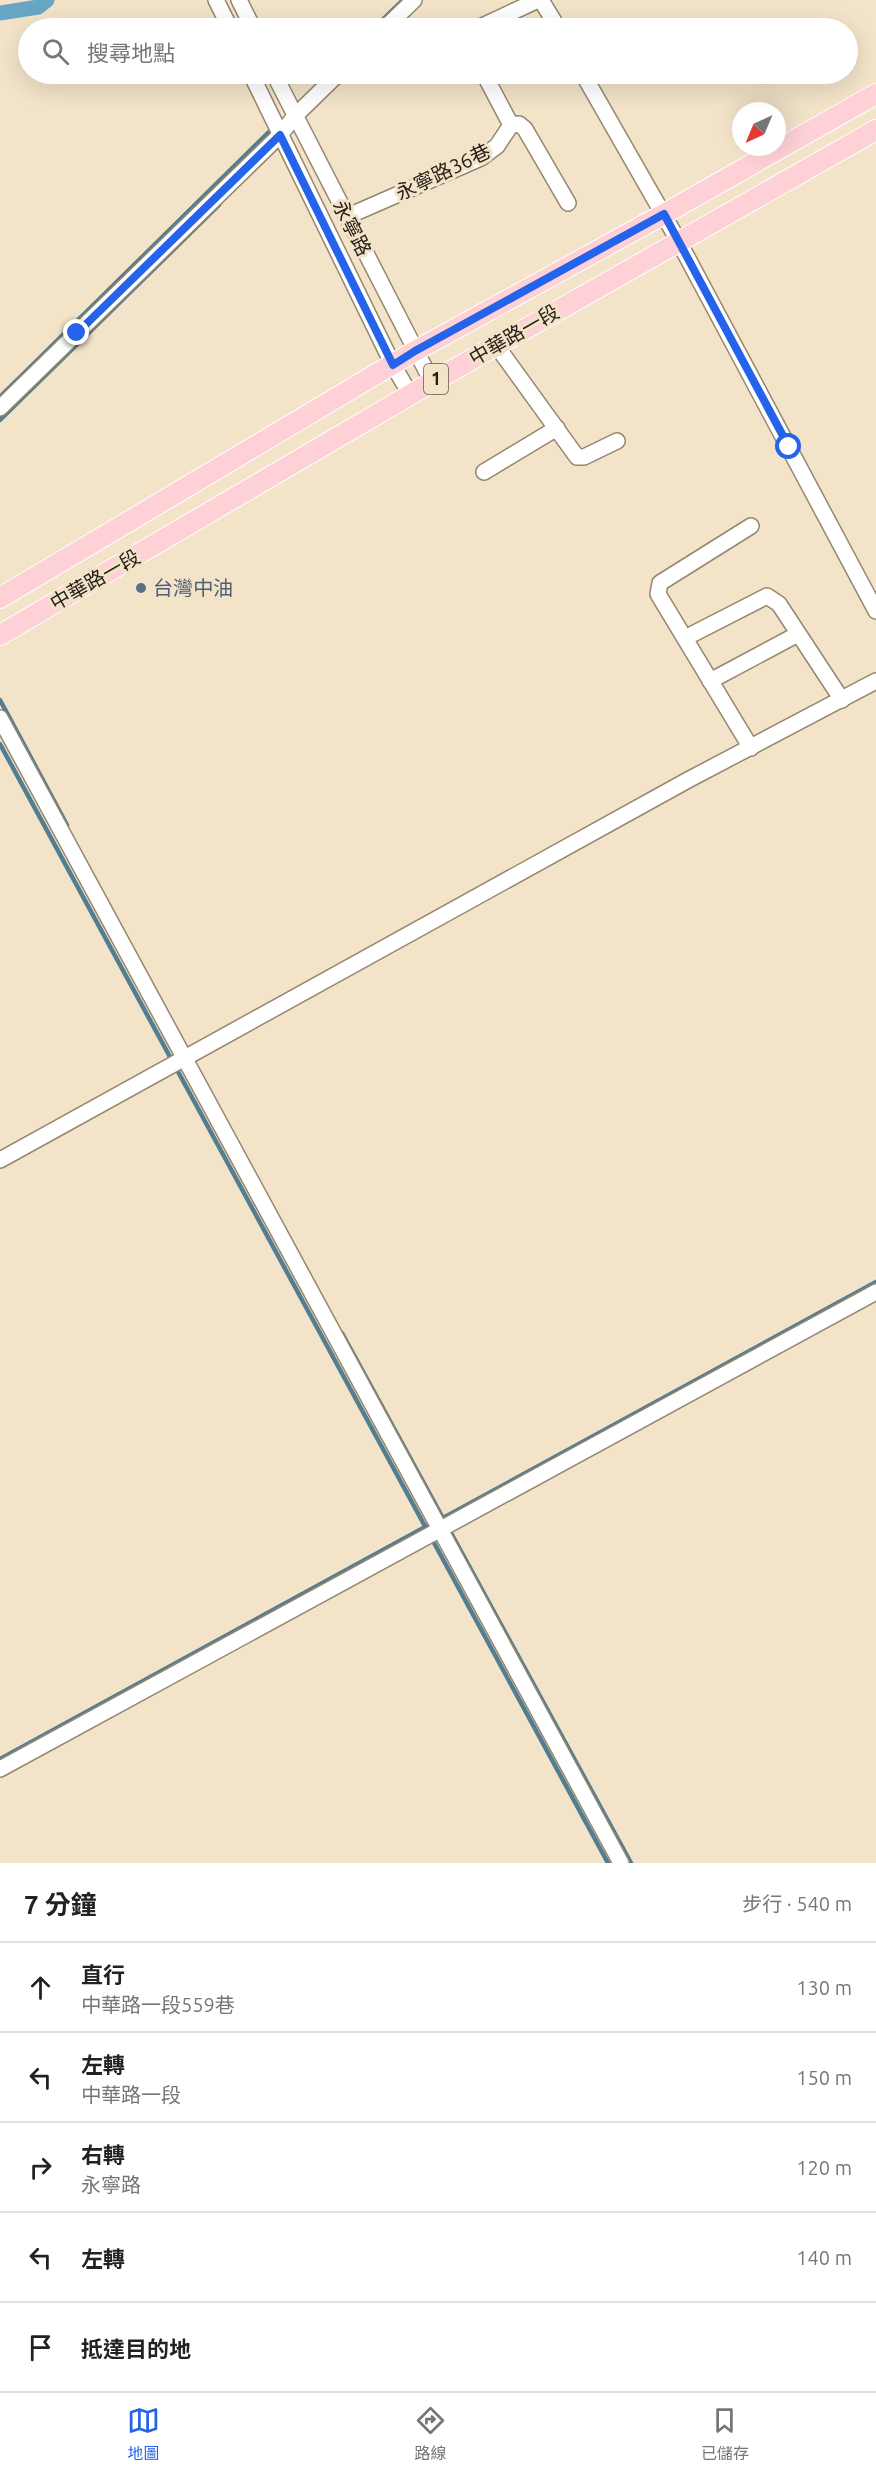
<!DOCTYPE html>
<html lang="zh-TW">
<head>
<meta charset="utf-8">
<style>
  :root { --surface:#fff; --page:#f2f2f2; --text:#222; --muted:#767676; --line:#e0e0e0; --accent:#2563eb }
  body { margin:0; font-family:Ubuntu,"Noto Sans TC",sans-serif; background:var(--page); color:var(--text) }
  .compass { position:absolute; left:732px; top:102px; width:54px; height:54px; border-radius:50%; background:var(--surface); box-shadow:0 6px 24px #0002; rotate:224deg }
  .stop { position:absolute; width:18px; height:18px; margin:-14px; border:4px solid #2563eb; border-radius:50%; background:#fff }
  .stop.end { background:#2563eb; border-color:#fff; box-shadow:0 2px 6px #0008 }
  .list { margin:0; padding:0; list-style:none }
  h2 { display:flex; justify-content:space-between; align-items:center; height:78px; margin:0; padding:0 24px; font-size:26px }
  h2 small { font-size:20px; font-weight:400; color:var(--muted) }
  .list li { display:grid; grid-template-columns:39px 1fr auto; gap:18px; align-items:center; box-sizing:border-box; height:90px; padding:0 24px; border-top:2px solid var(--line) }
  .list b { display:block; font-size:22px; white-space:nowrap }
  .list p { margin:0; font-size:20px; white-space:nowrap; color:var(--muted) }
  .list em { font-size:20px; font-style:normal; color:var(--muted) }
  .icon { flex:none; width:33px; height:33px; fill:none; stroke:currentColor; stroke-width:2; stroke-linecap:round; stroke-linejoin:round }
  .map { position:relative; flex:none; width:876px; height:1863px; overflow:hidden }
  .search { position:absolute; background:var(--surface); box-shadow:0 6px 24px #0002; left:18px; right:18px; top:18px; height:66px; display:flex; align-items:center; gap:15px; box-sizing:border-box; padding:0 21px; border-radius:33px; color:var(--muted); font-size:22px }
  .sheet { height:528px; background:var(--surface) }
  nav { display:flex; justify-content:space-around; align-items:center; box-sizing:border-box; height:84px; border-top:2px solid var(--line); background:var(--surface); font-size:16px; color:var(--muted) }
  nav a { display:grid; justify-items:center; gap:3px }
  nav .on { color:var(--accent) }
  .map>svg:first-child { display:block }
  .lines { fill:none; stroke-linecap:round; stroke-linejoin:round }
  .stream { stroke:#537d90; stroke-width:4.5 }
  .canal { stroke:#67a6c5; stroke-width:15 }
  .minor-casing { stroke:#95876f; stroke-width:18 }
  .major-casing { stroke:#fff; stroke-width:22 }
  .minor { stroke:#fff; stroke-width:15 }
  .major { stroke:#fdd1d6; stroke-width:20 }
  .route { stroke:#2563eb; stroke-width:8 }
  .service-dot { fill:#5c6f8a; stroke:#f2e3c9; stroke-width:2 }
  .labels { text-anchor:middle; stroke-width:6; stroke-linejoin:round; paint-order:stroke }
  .shield { fill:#f2e3c9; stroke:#62594a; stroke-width:1.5 }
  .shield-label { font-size:18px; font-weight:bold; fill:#241e14 }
  .street-label { font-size:20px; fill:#241e14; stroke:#f2e3c9 }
  .service-label { font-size:20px; fill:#4e5e75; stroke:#f2e3c9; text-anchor:start }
</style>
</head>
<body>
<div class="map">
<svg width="876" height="1863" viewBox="0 0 876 1863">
  <rect width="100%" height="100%" fill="#f2e3c9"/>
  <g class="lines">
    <g class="stream">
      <path d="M374 28 403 0"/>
      <path d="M0 397 273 128"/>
      <path d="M0 420 219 205"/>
      <path d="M0 700 67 825"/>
      <path d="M0 744C205 1116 403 1491 608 1863"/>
      <path d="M342 1333 631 1863"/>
      <path d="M443 1518 876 1282"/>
      <path d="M0 1759 427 1526"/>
    </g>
    <path class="canal" d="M0 13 38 7 47 0"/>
    <defs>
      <g id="minor">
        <path d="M216 0 230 28"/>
        <path d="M239 0 253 28"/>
        <path d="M541 0 558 28"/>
        <path d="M385 28 414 0"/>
        <path d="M478 28 538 0"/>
        <path d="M251 74 393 365 410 394"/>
        <path d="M274 74 432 382"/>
        <path d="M484 74 511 125"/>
        <path d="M583 74 679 242 876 611"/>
        <path d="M511 125 519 124 525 129 568 203"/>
        <path d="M346 217 481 158 497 146 511 125"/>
        <path d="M496 345 577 457H584L617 441"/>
        <path d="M0 408 280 135 295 116 338 74"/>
        <path d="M484 472 557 428"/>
        <path d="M685 638 767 596 779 604 842 700"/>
        <path d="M710 681 798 634"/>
        <path d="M0 718C209 1099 412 1482 621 1863"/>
        <path d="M751 748 658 594 660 583 751 526"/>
        <path d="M0 1160 688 780 876 681"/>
        <path d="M0 1769 876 1292"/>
      </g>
      <g id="major">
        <path d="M0 598 415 351 664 214 876 94"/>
        <path d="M0 635 432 382 876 130"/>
      </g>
    </defs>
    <use href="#minor" class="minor-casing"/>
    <use href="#major" class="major-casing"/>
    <use href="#minor" class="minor"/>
    <use href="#major" class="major"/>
  </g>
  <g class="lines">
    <path class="route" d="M77 333 280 135 393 365 415 351 664 214 789 447"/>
  </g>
  <circle class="service-dot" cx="141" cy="588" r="6"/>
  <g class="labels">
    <rect class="shield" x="424" y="364" width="24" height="30" rx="4.5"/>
    <g class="shield-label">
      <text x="436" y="385">1</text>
    </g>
    <g class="street-label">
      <text transform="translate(443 172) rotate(-26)" y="7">永寧路36巷</text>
      <text transform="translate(352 228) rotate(63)" y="7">永寧路</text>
      <text transform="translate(514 335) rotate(-30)" y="7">中華路一段</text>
      <text transform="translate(95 580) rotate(-30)" y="7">中華路一段</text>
    </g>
    <g class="service-label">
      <text x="153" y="595">台灣中油</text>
    </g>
  </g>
</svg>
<svg class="compass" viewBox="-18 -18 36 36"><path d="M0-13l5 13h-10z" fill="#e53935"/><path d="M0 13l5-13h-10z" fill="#767676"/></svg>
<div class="stop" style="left:789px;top:447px"></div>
<div class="stop end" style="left:77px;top:333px"></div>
<div class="search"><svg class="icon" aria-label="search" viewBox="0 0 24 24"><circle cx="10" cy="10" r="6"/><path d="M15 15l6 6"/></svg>搜尋地點</div>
</div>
<section class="sheet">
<h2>7 分鐘<small>步行 · 540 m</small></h2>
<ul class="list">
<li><svg class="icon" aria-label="ahead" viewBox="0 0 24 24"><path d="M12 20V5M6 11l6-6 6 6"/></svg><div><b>直行</b><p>中華路一段559巷</p></div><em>130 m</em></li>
<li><svg class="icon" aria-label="left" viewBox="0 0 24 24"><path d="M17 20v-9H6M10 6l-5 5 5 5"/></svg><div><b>左轉</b><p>中華路一段</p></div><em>150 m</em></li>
<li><svg class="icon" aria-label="right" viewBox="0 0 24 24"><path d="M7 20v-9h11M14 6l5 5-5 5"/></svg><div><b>右轉</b><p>永寧路</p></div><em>120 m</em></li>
<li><svg class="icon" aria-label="left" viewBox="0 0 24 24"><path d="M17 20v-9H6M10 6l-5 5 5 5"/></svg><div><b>左轉</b></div><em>140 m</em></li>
<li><svg class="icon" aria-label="arrive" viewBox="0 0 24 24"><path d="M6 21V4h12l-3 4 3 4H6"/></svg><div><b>抵達目的地</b></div></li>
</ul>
</section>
<nav>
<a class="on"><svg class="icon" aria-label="map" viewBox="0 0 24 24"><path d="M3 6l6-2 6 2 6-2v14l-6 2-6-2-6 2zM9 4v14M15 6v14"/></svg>地圖</a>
<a><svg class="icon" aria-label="directions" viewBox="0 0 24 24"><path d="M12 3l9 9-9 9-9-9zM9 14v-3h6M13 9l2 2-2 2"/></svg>路線</a>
<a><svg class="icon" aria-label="saved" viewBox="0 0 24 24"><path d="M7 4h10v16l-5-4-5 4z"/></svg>已儲存</a>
</nav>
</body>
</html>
